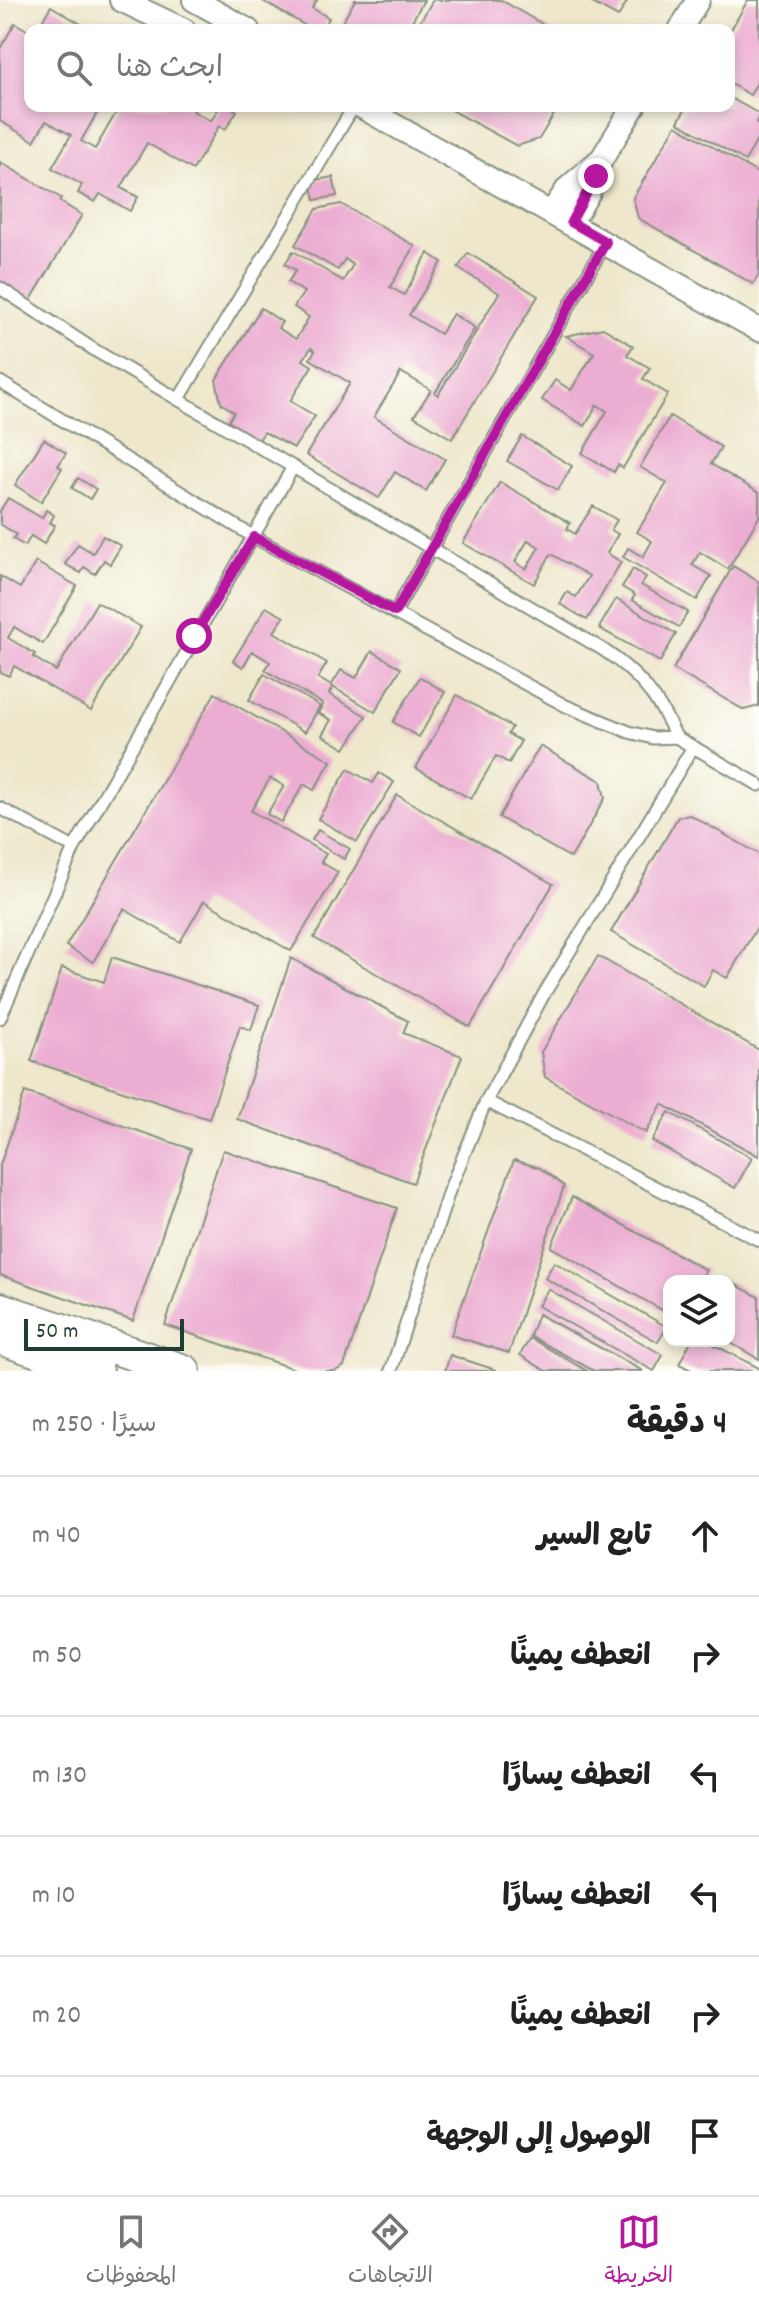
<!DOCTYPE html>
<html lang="ar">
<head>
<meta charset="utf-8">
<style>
  :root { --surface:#fff; --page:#f6f6f6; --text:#222; --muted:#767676; --line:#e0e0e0; --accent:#b5179e }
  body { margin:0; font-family:Dekko,"Playpen Sans Arabic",sans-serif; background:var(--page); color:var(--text); direction:rtl }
  .controls { position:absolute; right:24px; bottom:24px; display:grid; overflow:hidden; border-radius:16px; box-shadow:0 4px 12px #0003 }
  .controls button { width:72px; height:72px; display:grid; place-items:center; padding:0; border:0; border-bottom:2px solid var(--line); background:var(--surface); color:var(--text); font:40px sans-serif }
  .scale { position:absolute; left:24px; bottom:20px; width:160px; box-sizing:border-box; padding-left:8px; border:4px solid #1f3d34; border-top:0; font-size:22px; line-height:28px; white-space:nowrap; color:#1f3d34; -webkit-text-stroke:6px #fdfcf7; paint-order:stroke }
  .stop { position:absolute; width:24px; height:24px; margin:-18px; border:6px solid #b5179e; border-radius:50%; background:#fff }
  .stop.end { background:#b5179e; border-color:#fff; box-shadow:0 2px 8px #0008 }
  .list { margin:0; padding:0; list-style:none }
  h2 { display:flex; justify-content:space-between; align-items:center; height:104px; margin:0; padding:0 32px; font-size:34px }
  h2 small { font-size:26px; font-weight:400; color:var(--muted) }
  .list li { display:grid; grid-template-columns:52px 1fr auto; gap:24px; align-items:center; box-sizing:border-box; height:120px; padding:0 32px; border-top:2px solid var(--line) }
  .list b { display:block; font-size:30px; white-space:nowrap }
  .list em { font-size:26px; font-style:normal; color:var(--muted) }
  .icon { flex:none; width:44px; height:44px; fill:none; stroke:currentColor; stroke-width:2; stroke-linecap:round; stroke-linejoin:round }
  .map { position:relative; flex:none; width:759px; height:1371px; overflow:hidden; direction:ltr }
  .search { position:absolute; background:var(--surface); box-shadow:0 4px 12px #0003; left:24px; right:24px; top:24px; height:88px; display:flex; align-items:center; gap:20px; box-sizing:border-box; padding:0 28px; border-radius:16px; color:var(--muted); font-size:30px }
  .sheet { height:824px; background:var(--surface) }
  nav { display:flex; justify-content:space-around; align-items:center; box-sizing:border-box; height:112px; border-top:2px solid var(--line); background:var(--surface); font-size:22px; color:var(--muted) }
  nav a { display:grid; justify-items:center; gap:4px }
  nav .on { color:var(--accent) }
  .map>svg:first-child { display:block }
  .building { fill:#ecadd2; fill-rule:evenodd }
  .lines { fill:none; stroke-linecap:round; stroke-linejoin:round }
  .service-casing { stroke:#869280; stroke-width:15 }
  .minor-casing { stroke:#869280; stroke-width:26 }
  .secondary-casing { stroke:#869280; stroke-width:36 }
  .service { stroke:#fff; stroke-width:11 }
  .minor { stroke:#fff; stroke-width:22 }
  .secondary { stroke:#fff; stroke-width:32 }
  .route { stroke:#b5179e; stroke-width:10 }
</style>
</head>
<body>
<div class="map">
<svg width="759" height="1371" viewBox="0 0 759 1371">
  <rect width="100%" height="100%" fill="#fdfcf7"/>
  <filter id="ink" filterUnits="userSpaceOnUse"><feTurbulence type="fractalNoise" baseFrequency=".0125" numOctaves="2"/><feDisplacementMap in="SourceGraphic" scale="16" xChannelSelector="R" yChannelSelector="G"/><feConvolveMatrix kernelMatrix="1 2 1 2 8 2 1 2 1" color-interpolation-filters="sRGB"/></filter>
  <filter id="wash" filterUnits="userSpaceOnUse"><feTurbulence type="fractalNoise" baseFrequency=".006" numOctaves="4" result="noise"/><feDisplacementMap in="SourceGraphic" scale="32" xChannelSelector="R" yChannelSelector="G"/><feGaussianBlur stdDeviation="1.8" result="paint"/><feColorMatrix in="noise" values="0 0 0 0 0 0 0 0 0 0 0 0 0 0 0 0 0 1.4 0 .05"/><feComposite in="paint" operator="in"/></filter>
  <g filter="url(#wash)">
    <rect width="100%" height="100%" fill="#eee7cb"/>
    <g id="blocks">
      <g class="building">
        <path d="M261 0H317L312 8 329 18 322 30H313Z"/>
        <path d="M355 0H424L407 30H338Z"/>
        <path d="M433 0H501L552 30H415Z"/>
        <path d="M587 0H628L618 17Z"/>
        <path d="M748 0H759V79L750 95 729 83V33Z"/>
        <path d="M51 6 74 20 92 30H51L40 24Z"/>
        <path d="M15 23 30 32V106H101L81 141 95 149 120 106H196L193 111 211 121 220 106H229L237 111 225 130 219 126 193 170 147 143 121 188 138 197 130 211 100 194 95 202 78 193 82 185 52 168 71 135 46 121 34 141 0 121V49Z"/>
        <path d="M729 97 759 114 756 123 759 125V137L745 161 678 122 687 106H729Z"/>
        <path d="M444 106H559L539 139 517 146Z"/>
        <path d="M676 125 759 174V274L753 284 638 218 633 198Z"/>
        <path d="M0 162 61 198 59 201 82 215 29 303 0 283Z"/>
        <path d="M333 177 337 196 315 200 311 181Z"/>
        <path d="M341 204 415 246 390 287 404 295 428 253 442 262 409 315 440 334 453 314 475 328 435 393 438 395 499 293 458 268 468 253 538 296 452 439 414 416 431 390 401 372 374 417 445 459 426 491 395 472 379 498 306 455 350 383 310 359 315 351 311 348 303 360 312 366 290 401 315 416 294 448 264 432 257 443 227 424 234 412 221 403 216 380 261 308 282 322 278 328 296 339 309 317 294 307 304 292 288 282 296 270 285 264 293 251 343 281 353 265 345 259 338 270 295 245 317 209Z"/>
        <path d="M603 328 633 346 627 355 650 368 643 379 668 394 623 468 618 465 614 472 582 453 607 411 597 405 585 426 542 400 555 380 571 390 594 353 566 336Z"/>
        <path d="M670 416 721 447 711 464 759 493V517L728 569 700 552 692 565 711 576 697 600 623 557 628 548 643 557 652 541 637 532 667 483 640 467Z"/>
        <path d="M522 436 572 466 558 490 507 461Z"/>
        <path d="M44 439 66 453 58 466 62 468 41 502 15 485Z"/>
        <path d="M78 478 96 489 90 499 72 488Z"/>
        <path d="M500 482 570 523 567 529 575 534 593 506 617 520 611 530 618 534 607 553 621 562 587 620 560 604 567 592 576 597 589 576 551 554 534 584 463 543ZM528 540 539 547 526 569 515 562Z"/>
        <path d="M8 498 42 518 46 510 54 515 50 523 55 525 44 544 31 536 25 546 13 539 16 534 0 524V511Z"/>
        <path d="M103 536 121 546 110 564 104 560 95 574 84 567 81 573 65 564 78 544 93 553Z"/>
        <path d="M36 562 77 586 43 644 14 627 8 638 35 654 33 657 56 671 97 602 141 627 91 711 14 666 9 676 0 672V576L20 588Z"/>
        <path d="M733 566 759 582V706L744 710 673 669Z"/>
        <path d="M633 569 646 577 641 585 688 612 679 627 632 600 635 595 622 587Z"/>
        <path d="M616 599 676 634 660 662 599 628Z"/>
        <path d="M266 607 284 617 274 632 327 663 318 678 333 687 329 694 366 716 345 749 322 735 331 720 318 713 323 704 265 670 270 662 252 651 243 667 233 661Z"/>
        <path d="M372 651 401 668 375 712 331 686 341 670 356 678Z"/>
        <path d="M264 674 320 706 305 732 249 700Z"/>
        <path d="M420 677 445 692 419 737 393 722Z"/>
        <path d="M215 693 331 761 314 790 304 784 281 822 267 814 284 786 270 778 251 811 326 854 321 862 338 872 291 951 204 901 180 942 124 909 93 962 66 946Z"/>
        <path d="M457 695 512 727 508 734 521 741 509 763 496 756 471 799 416 768Z"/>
        <path d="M540 746 601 781 605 798 571 858 499 817Z"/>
        <path d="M348 769 373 783 379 773 394 782 357 842 318 819Z"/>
        <path d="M397 795 553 884 470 1027 314 938Z"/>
        <path d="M690 815 759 854V924L727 978 713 970 704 986 611 932 678 817Z"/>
        <path d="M318 830 350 849 344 859 312 840Z"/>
        <path d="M598 956 759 1050V1156L662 1104 646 1133 545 1077 541 1052Z"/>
        <path d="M112 957 259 1005 251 1030 240 1026 209 1119 31 1061 62 968 104 982Z"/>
        <path d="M291 958 408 1021 403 1033 462 1056 413 1183 237 1119Z"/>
        <path d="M25 1092 191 1149 133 1321 0 1275V1165Z"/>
        <path d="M669 1112 752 1158 735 1188 652 1141Z"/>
        <path d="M223 1150 397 1208 344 1366 335 1371H300L165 1325Z"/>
        <path d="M514 1160 540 1168 564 1186 509 1353 451 1335Z"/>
        <path d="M572 1197 706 1270 700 1281H669V1314L551 1247Z"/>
        <path d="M554 1262 667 1327 658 1342 545 1278Z"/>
        <path d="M729 1281 759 1297V1359L729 1342Z"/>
        <path d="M548 1289 663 1355 654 1371 538 1306Z"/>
        <path d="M538 1314 643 1371H594L530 1336Z"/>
        <path d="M530 1338 587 1371H546L520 1355Z"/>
        <path d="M691 1341H707L759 1368V1371H693L679 1364Z"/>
        <path d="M450 1355 496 1370V1371H445Z"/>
      </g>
    </g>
  </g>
  <g filter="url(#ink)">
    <use href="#blocks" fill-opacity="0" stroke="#869280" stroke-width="2"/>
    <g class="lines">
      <defs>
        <g id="service">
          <path d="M0 288 96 351 602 649C637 672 659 698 676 737"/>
          <path d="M0 382 254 537 566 706 629 732 653 738 676 737 759 785"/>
          <path d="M179 399 354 106"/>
          <path d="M395 612 606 242"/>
          <path d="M0 808 74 848"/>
          <path d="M0 1018 74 848 293 467"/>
          <path d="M486 1101 759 1240"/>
          <path d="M391 1371 449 1191 486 1101 544 994 693 747"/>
        </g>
        <g id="minor">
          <path d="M121 0 184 30"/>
          <path d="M194 0 248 30"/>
          <path d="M680 30 698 0"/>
          <path d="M360 106 759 330"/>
          <path d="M552 212 568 188 600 160"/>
          <path d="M571 222 589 192 601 160 634 106"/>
        </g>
        <g id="secondary">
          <path d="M0 1309 184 1371"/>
          <path d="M0 1338 97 1371"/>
        </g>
      </defs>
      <use href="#service" class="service-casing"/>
      <use href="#minor" class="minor-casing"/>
      <use href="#secondary" class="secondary-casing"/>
      <use href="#service" class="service"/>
      <use href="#minor" class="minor"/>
      <use href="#secondary" class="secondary"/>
    </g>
  </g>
  <g class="lines" filter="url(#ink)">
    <path class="route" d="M194 636 254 537 395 612 606 242 571 222 596 176"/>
  </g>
</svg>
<div class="controls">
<button><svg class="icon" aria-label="layers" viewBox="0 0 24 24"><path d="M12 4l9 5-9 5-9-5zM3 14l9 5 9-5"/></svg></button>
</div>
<div class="scale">50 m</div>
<div class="stop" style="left:194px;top:636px"></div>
<div class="stop end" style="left:596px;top:176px"></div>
<div class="search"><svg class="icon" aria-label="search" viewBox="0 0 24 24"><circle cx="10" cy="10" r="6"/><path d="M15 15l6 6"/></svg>ابحث هنا</div>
</div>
<section class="sheet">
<h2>4 دقيقة<small>سيرًا · 250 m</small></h2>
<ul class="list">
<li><svg class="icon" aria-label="ahead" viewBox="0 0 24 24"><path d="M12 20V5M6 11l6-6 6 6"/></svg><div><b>تابع السير</b></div><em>40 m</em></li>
<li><svg class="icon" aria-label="right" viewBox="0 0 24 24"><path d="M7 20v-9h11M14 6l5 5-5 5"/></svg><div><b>انعطف يمينًا</b></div><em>50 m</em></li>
<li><svg class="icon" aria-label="left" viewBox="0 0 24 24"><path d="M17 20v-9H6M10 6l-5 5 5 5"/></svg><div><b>انعطف يسارًا</b></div><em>130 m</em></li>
<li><svg class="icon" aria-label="left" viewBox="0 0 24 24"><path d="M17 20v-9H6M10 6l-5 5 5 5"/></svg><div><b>انعطف يسارًا</b></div><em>10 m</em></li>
<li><svg class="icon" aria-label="right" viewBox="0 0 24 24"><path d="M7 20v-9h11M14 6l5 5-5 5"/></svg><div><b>انعطف يمينًا</b></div><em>20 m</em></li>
<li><svg class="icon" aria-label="arrive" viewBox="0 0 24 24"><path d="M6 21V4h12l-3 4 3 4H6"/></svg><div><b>الوصول إلى الوجهة</b></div></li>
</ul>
</section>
<nav>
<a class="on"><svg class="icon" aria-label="map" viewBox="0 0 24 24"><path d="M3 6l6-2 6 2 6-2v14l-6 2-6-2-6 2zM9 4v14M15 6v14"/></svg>الخريطة</a>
<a><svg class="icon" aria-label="directions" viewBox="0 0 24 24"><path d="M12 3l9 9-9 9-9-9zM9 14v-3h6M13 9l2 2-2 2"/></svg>الاتجاهات</a>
<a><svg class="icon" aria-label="saved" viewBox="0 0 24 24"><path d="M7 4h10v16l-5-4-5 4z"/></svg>المحفوظات</a>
</nav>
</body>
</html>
